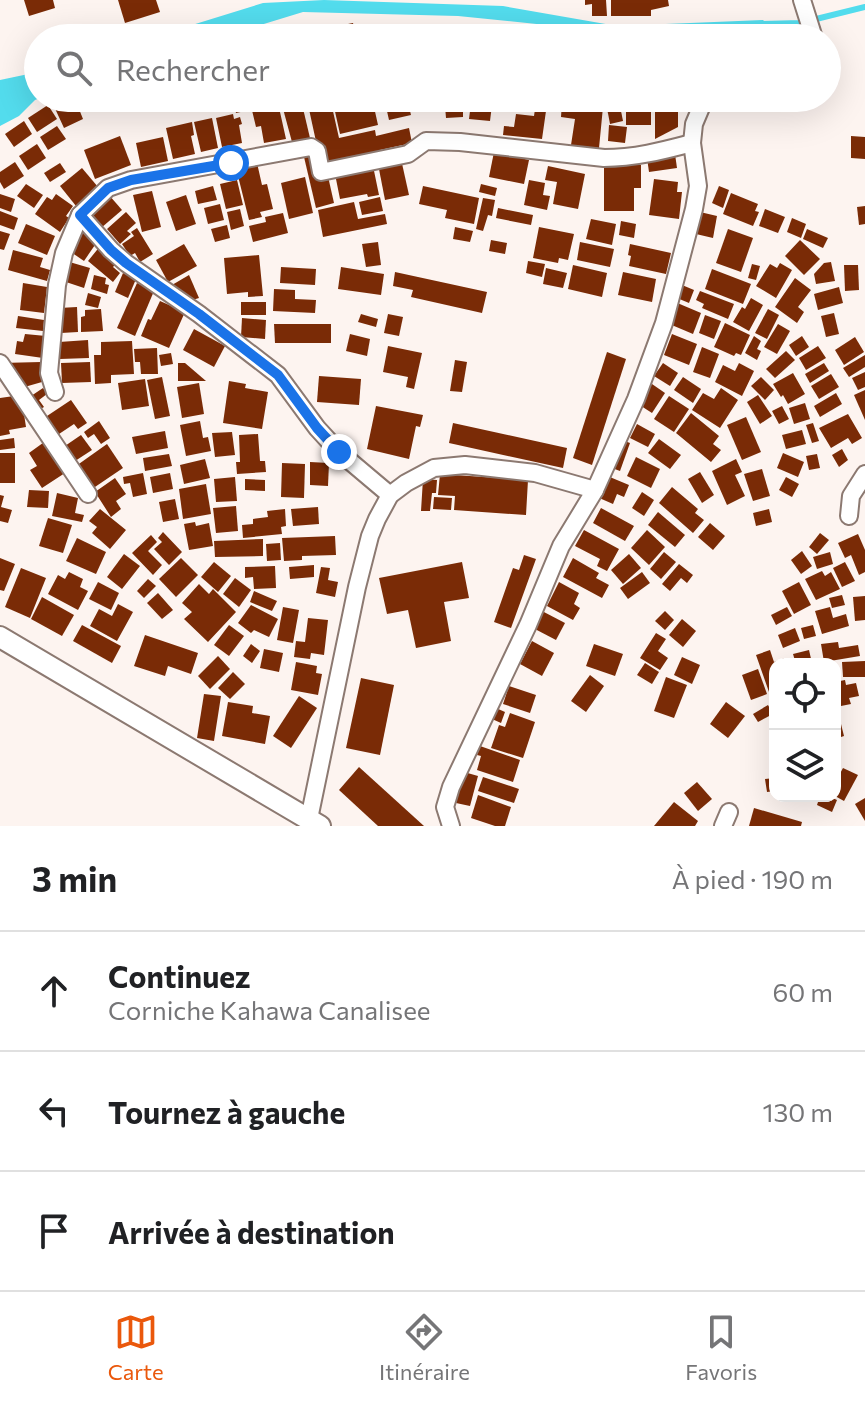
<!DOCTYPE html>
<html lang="fr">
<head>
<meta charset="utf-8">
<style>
  :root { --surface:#fff; --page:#f2f2f2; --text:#202124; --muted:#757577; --line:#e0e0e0; --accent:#ea580c }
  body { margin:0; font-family:Commissioner,sans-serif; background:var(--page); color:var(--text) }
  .controls { position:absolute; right:24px; bottom:24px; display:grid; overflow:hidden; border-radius:16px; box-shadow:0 8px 32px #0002 }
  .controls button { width:72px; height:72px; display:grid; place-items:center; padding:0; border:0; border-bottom:2px solid var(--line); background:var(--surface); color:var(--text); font:40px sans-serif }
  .stop { position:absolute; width:24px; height:24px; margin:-18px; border:6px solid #1a73e8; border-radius:50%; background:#fff }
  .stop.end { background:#1a73e8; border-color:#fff; box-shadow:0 2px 8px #0008 }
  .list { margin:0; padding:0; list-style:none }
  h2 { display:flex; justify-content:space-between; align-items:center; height:104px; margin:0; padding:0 32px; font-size:34px }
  h2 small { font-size:26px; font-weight:400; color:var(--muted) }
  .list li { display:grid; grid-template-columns:52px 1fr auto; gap:24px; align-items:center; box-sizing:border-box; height:120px; padding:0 32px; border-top:2px solid var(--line) }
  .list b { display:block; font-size:30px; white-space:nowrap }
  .list p { margin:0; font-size:26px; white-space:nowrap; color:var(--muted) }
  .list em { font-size:26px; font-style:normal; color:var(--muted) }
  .icon { flex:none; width:44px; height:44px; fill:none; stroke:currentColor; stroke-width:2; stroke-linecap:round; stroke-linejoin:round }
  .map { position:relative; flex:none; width:865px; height:826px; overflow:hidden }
  .search { position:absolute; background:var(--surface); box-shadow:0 8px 32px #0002; left:24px; right:24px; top:24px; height:88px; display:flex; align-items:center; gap:20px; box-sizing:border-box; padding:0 28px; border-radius:44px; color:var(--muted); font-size:30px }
  .sheet { height:464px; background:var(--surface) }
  nav { display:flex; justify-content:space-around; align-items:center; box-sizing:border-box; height:112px; border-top:2px solid var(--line); background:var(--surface); font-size:22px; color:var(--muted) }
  nav a { display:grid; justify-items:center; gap:4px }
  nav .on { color:var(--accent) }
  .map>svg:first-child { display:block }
  .water { fill:#53dced }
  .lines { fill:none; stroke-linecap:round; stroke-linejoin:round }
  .stream { stroke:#53dced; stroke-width:6 }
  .building { fill:#7a2b06 }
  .minor-casing { stroke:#8c7971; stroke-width:20 }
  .tertiary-casing { stroke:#8c7971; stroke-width:24 }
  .minor { stroke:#fff; stroke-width:16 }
  .tertiary { stroke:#fff; stroke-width:20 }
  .route { stroke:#1a73e8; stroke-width:10 }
</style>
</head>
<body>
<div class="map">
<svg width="865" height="826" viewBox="0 0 865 826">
  <rect width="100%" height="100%" fill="#fdf4f0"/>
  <g class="water">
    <path d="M324 0 503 6 617 26 763 20 769 26 669 35 546 25 458 16 303 12 218 38H150L263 3Z"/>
    <path d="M38 72V98H40L35 100 19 116 0 126V80Z"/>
  </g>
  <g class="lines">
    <path class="stream" d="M758 24 800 23 865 7"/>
  </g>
  <g class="building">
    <path d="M24 0H53L55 8 29 16Z"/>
    <path d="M118 0H156L160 12 125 23Z"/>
    <path d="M585 0H606L607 16H592V4L585 5Z"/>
    <path d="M611 0H668L669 6 651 10V16H611Z"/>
    <path d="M353 23 355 31 372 28 374 38H335L333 27Z"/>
    <path d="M263 25 265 30 276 26 281 38H258L255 29Z"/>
    <path d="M61 98H68L72 106 77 104 83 119 64 128 52 102Z"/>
    <path d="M82 98H103L104 105 84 109Z"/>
    <path d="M137 98H158L160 107 140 111Z"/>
    <path d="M163 98H203L204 105 186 110 184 100 164 104Z"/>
    <path d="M207 98H227L228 101 209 105Z"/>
    <path d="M269 98 271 105 278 103 286 139 264 143 261 126 256 127 250 102Z"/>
    <path d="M318 98H330L339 138 375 130 376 136 409 128 412 143 380 150 381 156 322 169 307 100Z"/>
    <path d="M332 98H350V100L372 98 378 125 340 134Z"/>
    <path d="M384 98H407L411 115 389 120Z"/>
    <rect x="412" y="98" width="27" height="5"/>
    <path d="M504 98H529L527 110 503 108Z"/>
    <path d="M533 98H549L548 106 532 105Z"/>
    <path d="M628 98H651V125H626V103H628Z"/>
    <path d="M655 98H678V127L655 139Z"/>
    <path d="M242 100 245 111 236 113 233 102Z"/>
    <path d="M301 100 310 138 292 142 282 105Z"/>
    <path d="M619 101 623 121 610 124 606 103Z"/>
    <path d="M562 102 603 107 599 148 571 145 575 119 561 117Z"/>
    <path d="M471 103 492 105 490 121 469 119Z"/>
    <path d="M48 105 57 119 37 132 28 118Z"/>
    <path d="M445 106H463V117L446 118Z"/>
    <path d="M535 109 546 111 542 139 503 135 504 126 514 127 516 114 534 116Z"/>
    <path d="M233 114 234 119 240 117 242 124 239 125 242 143 222 147 216 118Z"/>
    <path d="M212 118 218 148 201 152 194 122Z"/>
    <path d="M24 121 32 134 14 147 5 134Z"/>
    <path d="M192 122 194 135 191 136 195 154 173 159 166 128Z"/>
    <path d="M609 125 627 127 625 143 608 141Z"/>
    <path d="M57 126 66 139 48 150 40 137Z"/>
    <path d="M120 136 131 165 95 179 84 150Z"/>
    <path d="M851 136 865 137V159L851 158Z"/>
    <path d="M163 137 168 161 141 167 136 143Z"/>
    <path d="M37 144 46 158 28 170 19 156Z"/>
    <path d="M494 152 529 160 524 184 489 177Z"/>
    <path d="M316 154 327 172 334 203 316 208 304 157Z"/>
    <path d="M675 154 677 168 649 172 647 158Z"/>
    <path d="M401 159 409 195 385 200 378 164Z"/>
    <path d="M15 162 24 176 4 189 0 182V172Z"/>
    <path d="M60 163 66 172 50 182 44 173Z"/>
    <path d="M257 163 262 185 267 184 273 209 260 212 262 217 249 220 236 168Z"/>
    <path d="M604 165H641V188H634V211H604Z"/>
    <path d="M373 166 379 195 368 197 367 194 340 199 335 174Z"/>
    <path d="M548 166 585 174 578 209 553 204 557 182 545 180Z"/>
    <path d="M82 168 98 187 76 206 60 186Z"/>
    <path d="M305 177 313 213 289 219 281 183Z"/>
    <path d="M654 179 678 182 677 192H682L679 219 649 215Z"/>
    <path d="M237 180 243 205 226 209 220 184Z"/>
    <path d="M529 180 545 183 543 195 550 196 547 210 524 205Z"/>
    <path d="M26 184 43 195 34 208 17 196Z"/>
    <path d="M481 184 497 188 495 196 479 192Z"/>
    <path d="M213 186 217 200 198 204 195 191Z"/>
    <path d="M423 186 479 198 474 224 445 218 447 210 419 204Z"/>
    <path d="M719 186 729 190 723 208 712 203Z"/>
    <path d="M152 191 161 227 142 232 133 195Z"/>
    <path d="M731 193 758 204 755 211 759 212 753 226 723 214Z"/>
    <path d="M0 194 15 199 11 212 0 208Z"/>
    <path d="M56 194 73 206 66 216 69 218 60 232 35 214 47 197 52 200Z"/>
    <path d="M109 195 122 210 101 228 88 213Z"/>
    <path d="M186 195 196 224 176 231 166 202Z"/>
    <path d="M380 197 383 211 362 215 359 202Z"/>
    <path d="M483 198 495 200 492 216 488 215 483 231 476 229Z"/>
    <path d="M354 202 358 219 385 214 387 224 323 237 318 210Z"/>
    <path d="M220 204 224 220 208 224 204 208Z"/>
    <path d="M865 206V224L859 225 857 207Z"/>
    <path d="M498 208 533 215 531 225 496 218Z"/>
    <path d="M240 209 244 226 231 230 227 212Z"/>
    <path d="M765 209 785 217 778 233 759 226Z"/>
    <path d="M0 211 18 218 14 230 0 225Z"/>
    <path d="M126 212 136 223 127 231 131 234 120 244 107 229Z"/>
    <path d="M700 212 717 216 713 238 696 234Z"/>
    <path d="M283 213 288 233 253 242 249 226 266 222 265 217Z"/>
    <path d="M792 218 806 224 801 238 787 232Z"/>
    <path d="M591 219 616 224 612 245 586 239Z"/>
    <path d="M621 221 636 224 634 238 619 235Z"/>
    <path d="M26 224 55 236 47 255 18 243Z"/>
    <path d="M227 225 230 238 215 242 211 229Z"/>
    <path d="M455 227 473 231 470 242 453 239Z"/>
    <path d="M539 227 574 234 568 260 559 258 558 263 533 258Z"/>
    <path d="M137 228 153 254 140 262 135 253 130 256 122 244 134 236 131 232Z"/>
    <path d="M728 229 753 238 741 272 716 263Z"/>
    <path d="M807 229 828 238 823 248 803 239Z"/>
    <path d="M0 231 10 234 4 250 0 249Z"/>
    <path d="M81 231 97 242 84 261 68 250Z"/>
    <path d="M491 240 507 243 505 254 489 251Z"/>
    <path d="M800 240 820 259 804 275 785 256Z"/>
    <path d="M378 242 381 265 366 267 362 244Z"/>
    <path d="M580 242 614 249 610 267 577 260Z"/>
    <path d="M184 244 197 266 168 282 156 260Z"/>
    <path d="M630 244 671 253 666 274 629 266 631 256 628 255Z"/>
    <path d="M101 245 119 260 113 267 120 273 113 282 88 261Z"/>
    <path d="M13 250 43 258 40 267 50 270 47 281 8 270Z"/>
    <path d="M259 255 263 296 248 297V292L227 294 224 258Z"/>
    <path d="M66 261 90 268 84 288 60 280Z"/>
    <path d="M528 261 545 264 542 277 526 273Z"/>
    <path d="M831 262 835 281 816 284 814 274 824 263Z"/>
    <path d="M780 263 792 270 776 298 756 286 770 264 777 268Z"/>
    <path d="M752 264 760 266 756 280 748 278Z"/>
    <path d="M573 265 607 273 602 297 568 289Z"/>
    <path d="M844 265H858L859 290 845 291Z"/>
    <path d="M281 267 316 269 315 285 280 283Z"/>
    <path d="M341 267 384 274 381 295 338 289Z"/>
    <path d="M546 268 567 273 563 288 543 284Z"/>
    <path d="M712 269 751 284 743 304 705 289Z"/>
    <path d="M395 272 487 292 482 313 411 297 413 290 393 286Z"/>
    <path d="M623 272 656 279 652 302 618 295Z"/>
    <path d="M123 273 136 279 128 298 115 292Z"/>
    <path d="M94 275 106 278 105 284 109 285 107 294 91 289Z"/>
    <path d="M189 275 199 298 189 301 172 285Z"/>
    <path d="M795 278 811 290 798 307 804 312 797 323 775 307Z"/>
    <path d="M23 283 47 287 44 313 20 310Z"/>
    <path d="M137 283 154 291 135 336 117 328Z"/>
    <path d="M682 285 694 290 689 303 677 298Z"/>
    <path d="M839 287 843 303 818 310 814 294Z"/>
    <path d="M274 289 295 290V299L316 300 315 313 273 311Z"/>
    <path d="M700 291 734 304 728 319 702 308 704 304 696 300Z"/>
    <path d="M88 293 101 297 98 308 85 305Z"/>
    <path d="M751 298 763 305 749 331 733 322 742 307 745 309Z"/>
    <path d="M160 301 185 312 169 348 141 336 148 319 151 320Z"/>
    <rect x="241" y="302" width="25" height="13"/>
    <path d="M675 302 701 313 693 334 667 323Z"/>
    <path d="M77 307 78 332 61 333 59 308Z"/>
    <path d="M101 309 103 331 81 332V317L85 316V310Z"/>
    <path d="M768 309 779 315 767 339 755 333Z"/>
    <path d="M834 313 839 334 826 337 821 316Z"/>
    <path d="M361 314 378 319 376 327 358 322Z"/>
    <path d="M388 314 403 317 399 336 384 333Z"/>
    <path d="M705 315 721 321 714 339 699 333Z"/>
    <path d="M18 316 44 320 43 331 16 328Z"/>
    <path d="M242 318 266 320 265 339 241 337Z"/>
    <path d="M725 323 750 335 741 355 736 353 734 356 714 347Z"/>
    <path d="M274 324H331V343H275Z"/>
    <path d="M778 324 790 331 777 354 764 347Z"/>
    <path d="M194 329 225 346 214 367 183 350Z"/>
    <path d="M25 334 46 336 43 358 15 354 17 341 23 342Z"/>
    <path d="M350 334 370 339 367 356 346 351Z"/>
    <path d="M672 334 697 344 689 365 664 355Z"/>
    <path d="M754 336 761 341 757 349 761 351 757 360 745 353Z"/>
    <path d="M802 336 809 347 796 356 789 345Z"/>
    <path d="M855 337 864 352 844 365 835 350Z"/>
    <path d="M88 340 89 358 60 359 59 342Z"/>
    <path d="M132 341 134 374 111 375V383L95 384 94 355H101V342Z"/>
    <path d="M388 346 422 353 414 389 406 387 408 377 383 372Z"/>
    <path d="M818 346 826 358 806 370 799 358Z"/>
    <path d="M702 347 719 354 710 378 693 372Z"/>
    <path d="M157 348 158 374H141L140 362H135L134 349Z"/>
    <path d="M786 351 795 360 775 378 766 369Z"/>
    <path d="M607 352 626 359 592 465 573 458Z"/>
    <path d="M171 353 173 364 161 366 159 355Z"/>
    <path d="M865 355V367L849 377 843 368Z"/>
    <path d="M455 360 467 362 462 392 450 391Z"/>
    <path d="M41 362 42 382 21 388 1 363Z"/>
    <path d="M90 362 91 382 62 383 61 363Z"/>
    <path d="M178 363H185L206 381H178Z"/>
    <path d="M663 363 678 373 670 386 654 376Z"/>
    <path d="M739 363 754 371 742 396 715 382 723 365 735 371Z"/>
    <path d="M824 363 829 371 810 383 805 374Z"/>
    <path d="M865 372V387L858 390 852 378Z"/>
    <path d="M793 373 805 394 788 404 783 395 781 397 773 384Z"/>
    <path d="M831 374 839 387 819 399 811 386Z"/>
    <path d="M319 376 361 379 359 405 317 402Z"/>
    <path d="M162 377 170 416 155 419 147 380Z"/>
    <path d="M683 377 701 389 693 403 674 390Z"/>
    <path d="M761 377 774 390 765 400 751 386Z"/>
    <path d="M145 379 149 406 122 410 118 383Z"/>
    <path d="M229 381 246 384 245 388 268 392 262 429 223 423Z"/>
    <path d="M199 383 204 414 182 418 177 387Z"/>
    <path d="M652 384 665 393 652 413 638 404Z"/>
    <path d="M43 388 47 394 39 400 44 407 37 411 28 398Z"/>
    <path d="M721 388 738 400 720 428 692 410 703 393 714 399Z"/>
    <path d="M865 390V420L854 395Z"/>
    <path d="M836 393 842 404 820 417 814 406Z"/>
    <path d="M21 395 26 427 9 430 10 434 0 436V398Z"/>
    <path d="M758 395 772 416 760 424 747 402Z"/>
    <path d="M669 396 689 409 674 432 654 419Z"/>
    <path d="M71 400 87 423 78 429 74 424 56 436 44 418Z"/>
    <path d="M805 403 810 419 794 424 789 408Z"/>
    <path d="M376 406 423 415 420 427 416 426 409 459 367 449Z"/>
    <path d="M782 406 789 419 779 424 772 411Z"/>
    <path d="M691 413 719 436 713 444 721 450 711 462 676 433Z"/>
    <path d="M848 414 862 438 852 444 848 438 831 448 819 428Z"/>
    <path d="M746 417 761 452 742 460 727 425Z"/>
    <path d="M99 421 110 438 101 444 94 434 88 438 84 432Z"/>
    <path d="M200 421 203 438 208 437 211 451 186 456 180 425Z"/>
    <path d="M453 423 567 448 563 468 449 443Z"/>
    <path d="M813 423 819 441 812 443 806 425Z"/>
    <path d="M637 424 655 434 648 447 630 438Z"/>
    <path d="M802 430 806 444 786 449 782 435Z"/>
    <path d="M165 431 168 448 136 454 132 437Z"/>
    <path d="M232 432 235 455 215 457 212 433Z"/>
    <path d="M258 434 260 461H265L266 472 237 474 236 462H240L239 435Z"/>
    <path d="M81 435 92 450 72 463 62 448Z"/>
    <path d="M14 438 15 448 0 450V440Z"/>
    <path d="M659 439 681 455 670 469 648 453Z"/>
    <path d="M47 440 68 471 42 488 30 470 37 466 29 453Z"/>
    <path d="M622 440 630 443 620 471 612 468Z"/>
    <path d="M107 444 123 468 92 489 76 466Z"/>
    <path d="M842 449 848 460 839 467 832 455Z"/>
    <rect x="0" y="453" width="15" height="30"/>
    <path d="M783 453 804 462 798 477 777 468Z"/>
    <path d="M169 454 172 466 145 471 143 458Z"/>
    <path d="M817 454 820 468 809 470 806 456Z"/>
    <path d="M636 457 660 469 651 488 627 476Z"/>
    <path d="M205 459 210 478 184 484 180 465Z"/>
    <path d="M736 459 742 472 735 475 745 496 727 505 712 471Z"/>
    <path d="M310 462 329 463 328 486 310 485Z"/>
    <path d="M282 463 305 464 304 498 281 497Z"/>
    <path d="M762 469 770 496 753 501 744 474Z"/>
    <path d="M700 472 714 495 702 503 688 479Z"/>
    <path d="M143 473 147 494 133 497 130 483 124 484 123 477Z"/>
    <path d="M170 473 173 489 153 493 150 477Z"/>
    <path d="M440 474 528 480 526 515 454 510 455 496 438 495Z"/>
    <path d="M605 475 629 485 624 497 617 494 613 504 597 497Z"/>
    <path d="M235 477 237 501 216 502 214 479Z"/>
    <path d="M786 477 799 484 792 497 779 490Z"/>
    <path d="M115 478 126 494 116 501 121 509 111 517 95 492Z"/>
    <path d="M245 479 265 480V491L245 490Z"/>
    <path d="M423 479 437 480 436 493H432L430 511H421Z"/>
    <path d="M206 484 211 514 183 519 179 489Z"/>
    <path d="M672 487 698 509 695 513 704 520 693 533 659 503Z"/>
    <path d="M29 490 49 491 48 508 27 507Z"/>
    <path d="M642 492 654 500 644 516 632 508Z"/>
    <path d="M57 493 78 498 75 513 84 515 82 522 52 516Z"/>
    <path d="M0 495 4 496 1 507 12 510 8 523 0 521Z"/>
    <path d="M434 497 452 498 451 510 433 509Z"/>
    <path d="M175 499 179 519 163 522 159 502Z"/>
    <path d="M236 506 238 531 216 533 213 508Z"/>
    <path d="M318 507 319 524 293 526 291 509Z"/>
    <path d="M601 508 634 526 625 541 593 523Z"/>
    <path d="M100 509 126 530 110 549 92 533 97 527 89 521Z"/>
    <path d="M285 509 286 526 281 527 282 534 243 538 242 525 253 524V519L268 517 267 511Z"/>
    <path d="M769 509 772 522 756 526 753 513Z"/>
    <path d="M658 512 685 535 675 547 648 525Z"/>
    <path d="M48 518 72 525 63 553 39 546Z"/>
    <path d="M195 522 196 526 209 523 213 546 189 550 184 524Z"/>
    <path d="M710 523 725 536 713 550 698 537Z"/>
    <path d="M584 530 619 549 607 571 597 566 600 559 575 546Z"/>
    <path d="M647 530 665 547 649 565 631 548Z"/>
    <path d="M163 532 182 552 169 565 154 549 162 542 158 538Z"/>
    <path d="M820 533 829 540 817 554 809 547Z"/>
    <path d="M858 534 865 550V572L859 575 851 555 845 558 838 543Z"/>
    <path d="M151 535 157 542 148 551 162 565 153 575 132 553Z"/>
    <path d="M335 536 336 555 302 556V560L284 561 282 538Z"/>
    <path d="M77 538 106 552 96 574 66 561Z"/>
    <path d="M263 539V556L215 557 214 541Z"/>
    <path d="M280 543 281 560 267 561 266 544Z"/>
    <path d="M802 551 812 566 801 574 791 560Z"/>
    <path d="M664 552 676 562 661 579 650 569Z"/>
    <path d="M830 552 833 564 817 569 813 557Z"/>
    <path d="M124 554 140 566 122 589 107 577Z"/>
    <path d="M629 554 641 568 623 584 611 570Z"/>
    <path d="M524 555 536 559 511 628 494 622 513 568 519 570Z"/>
    <path d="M0 558 15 564 4 591 0 590Z"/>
    <path d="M181 558 198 575 176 597 159 579Z"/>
    <path d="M573 558 599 573 596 578 609 585 602 598 563 577Z"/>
    <path d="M214 562 231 576 218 592 201 577Z"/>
    <path d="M462 562 469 598 444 602 451 641 416 648 408 610 387 614 379 578Z"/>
    <path d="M845 562 855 581 842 587 833 568Z"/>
    <path d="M679 564 693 575 687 583 681 578 670 591 662 584Z"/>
    <path d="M314 565V577L290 579 289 567Z"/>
    <path d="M275 566 276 588 254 589 253 577 245 578V567Z"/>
    <path d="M321 567 330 568 328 580 338 582 335 597 316 593Z"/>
    <path d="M21 568 46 578 30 618 5 607Z"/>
    <path d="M822 571 825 576 831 572 840 589 816 600 805 579Z"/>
    <path d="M69 572 83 579 80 587 88 591 78 610 48 594 58 575 65 579Z"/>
    <path d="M642 572 650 583 628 599 620 588Z"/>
    <path d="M235 578 251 590 239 607 223 594Z"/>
    <path d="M148 579 156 586 144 598 137 591Z"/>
    <path d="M98 582 119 593 111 610 89 599Z"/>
    <path d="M559 582 579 593 574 604 580 608 573 620 547 606Z"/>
    <path d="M799 582 811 605 794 614 782 591Z"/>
    <path d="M199 584 209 594 213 589 236 612 208 642 184 619 192 612 182 603Z"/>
    <path d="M254 591 277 601 272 611 250 602Z"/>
    <path d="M158 593 173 610 162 619 147 603Z"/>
    <path d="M842 595 845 605 832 608 829 598Z"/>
    <path d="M865 596V620L855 621 853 597Z"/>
    <path d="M42 597 74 615 62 636 31 619Z"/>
    <path d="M118 604 133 612 117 641 90 626 99 609 112 616Z"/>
    <path d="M251 605 278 619 269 637 254 630 251 633 238 623Z"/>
    <path d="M283 607 299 610 293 643 277 640Z"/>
    <path d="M787 607 792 616 776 625 771 615Z"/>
    <path d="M830 607 833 618 846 614 849 626 822 634 815 611Z"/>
    <path d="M542 611 565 623 556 640 533 628Z"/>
    <path d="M665 611 674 620 665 630 655 621Z"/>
    <path d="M308 618 328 620 324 655 311 653 310 659 294 657 296 641 305 642Z"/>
    <path d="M682 619 696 631 683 647 669 635Z"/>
    <path d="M82 625 121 646 112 663 73 641Z"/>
    <path d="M229 625 244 636 229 656 214 645Z"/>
    <path d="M813 625 816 636 804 639 801 628Z"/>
    <path d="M795 628 800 641 783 648 778 635Z"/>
    <path d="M656 633 666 639 658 651 668 658 660 670 640 658Z"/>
    <path d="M145 635 198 653 191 674 168 666 165 676 134 666Z"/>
    <path d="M532 641 554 653 542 676 520 664Z"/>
    <path d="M838 642 839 648 858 645 860 656 824 662 821 644Z"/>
    <path d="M251 644 260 651 252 663 243 656Z"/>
    <path d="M594 644 623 654 615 676 586 666Z"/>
    <path d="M264 649 283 653 279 672 260 668Z"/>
    <path d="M770 650 774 662 784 658 786 664H775V690L769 692 756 655Z"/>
    <path d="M809 650 812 663 796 664 793 654Z"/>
    <path d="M218 656 230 669 210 689 198 676Z"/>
    <path d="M682 657 700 665 692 684 674 675Z"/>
    <path d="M865 661V677H843L842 662Z"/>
    <path d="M296 662 317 666 316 673 322 674 318 695 291 690Z"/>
    <path d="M645 663 659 672 652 684 637 675Z"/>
    <path d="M758 669 767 694 751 700 742 675Z"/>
    <path d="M233 672 245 684 230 699 218 688Z"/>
    <path d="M590 675 604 686 586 712 571 701Z"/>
    <path d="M666 677 687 685 674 718 654 711Z"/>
    <path d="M361 678 394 685 380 755 346 748Z"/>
    <path d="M845 680 846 685 856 683 859 696 849 698 851 704 836 707 835 682Z"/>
    <path d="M509 686 536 695 530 713 503 704Z"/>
    <path d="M204 694 221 696 214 741 197 738Z"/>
    <path d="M299 696 317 708 291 748 273 736Z"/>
    <path d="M228 702 253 706 252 713 270 716 265 744 222 736Z"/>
    <path d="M726 702 745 716 728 738 710 724Z"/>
    <path d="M768 705 773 714 758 722 753 714Z"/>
    <path d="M496 708 505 712 501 723 492 719Z"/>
    <path d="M838 712 844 736 835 739V713Z"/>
    <path d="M510 713 535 722 523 758 491 748 499 725 505 727Z"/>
    <path d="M480 746 520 760 513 782 477 770 481 756 477 755Z"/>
    <path d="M359 767 424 826H378L339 790Z"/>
    <path d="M843 768 858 775 844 801 835 796V783Z"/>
    <path d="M464 772 478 776 470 806 456 803Z"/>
    <path d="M483 777 519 789 514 803 478 791Z"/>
    <path d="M775 778V791L767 792 765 779Z"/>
    <path d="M697 782 712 799 698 811 684 793Z"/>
    <path d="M478 795 511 807 505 826H495L471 818Z"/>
    <path d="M820 796H828L837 800 832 812 817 805Z"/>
    <path d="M865 798V821L855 804Z"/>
    <path d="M674 802 698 821 695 826H654Z"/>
    <path d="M754 808 802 822 801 826H749Z"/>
  </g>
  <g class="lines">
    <defs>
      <g id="minor">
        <path d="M802 0 814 38"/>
        <path d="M80 215 111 250 126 263 199 314 278 375 317 428 339 452 390 495"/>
        <path d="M0 363 88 494"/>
        <path d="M55 392 49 373 57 285 64 253 80 215 108 188 131 180 311 147 317 151 321 172 408 154 426 141 460 142 604 158C634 158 662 151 692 143"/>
        <path d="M849 516 851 496 865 474"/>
        <path d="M309 819 357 587 370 536 377 519 390 495 406 483 434 468 465 465 535 473 595 490"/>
        <path d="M451 826 445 807 451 787 528 625 561 546 595 490 636 399 664 323 694 209 698 186 692 143 694 124 702 105 711 98"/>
        <path d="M723 826 729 812"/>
      </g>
      <path id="tertiary" d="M0 637 320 826"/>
    </defs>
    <use href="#minor" class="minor-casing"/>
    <use href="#tertiary" class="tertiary-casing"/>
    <use href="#minor" class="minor"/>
    <use href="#tertiary" class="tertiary"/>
  </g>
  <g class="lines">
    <path class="route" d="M231 163 131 180 108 188 80 215 111 250 126 263 199 314 278 375 317 428 339 452"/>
  </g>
</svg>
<div class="controls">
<button><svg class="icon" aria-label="locate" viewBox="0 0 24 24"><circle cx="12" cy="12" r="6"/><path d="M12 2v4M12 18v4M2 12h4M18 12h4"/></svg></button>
<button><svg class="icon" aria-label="layers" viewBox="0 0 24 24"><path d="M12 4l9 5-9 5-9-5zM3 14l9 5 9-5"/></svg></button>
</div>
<div class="stop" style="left:231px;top:163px"></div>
<div class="stop end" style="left:339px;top:452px"></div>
<div class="search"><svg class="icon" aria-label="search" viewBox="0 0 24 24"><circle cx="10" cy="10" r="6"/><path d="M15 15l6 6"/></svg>Rechercher</div>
</div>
<section class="sheet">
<h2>3 min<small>À pied · 190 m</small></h2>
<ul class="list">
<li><svg class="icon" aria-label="ahead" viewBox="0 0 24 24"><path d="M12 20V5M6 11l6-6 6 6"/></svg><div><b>Continuez</b><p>Corniche Kahawa Canalisee</p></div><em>60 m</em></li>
<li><svg class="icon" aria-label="left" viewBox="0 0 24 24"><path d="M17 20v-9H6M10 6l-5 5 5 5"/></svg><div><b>Tournez à gauche</b></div><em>130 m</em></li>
<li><svg class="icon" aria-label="arrive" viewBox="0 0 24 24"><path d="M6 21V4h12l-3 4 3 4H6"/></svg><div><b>Arrivée à destination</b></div></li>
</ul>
</section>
<nav>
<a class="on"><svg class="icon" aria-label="map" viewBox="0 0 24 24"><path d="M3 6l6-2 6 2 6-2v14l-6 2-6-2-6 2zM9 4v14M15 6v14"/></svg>Carte</a>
<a><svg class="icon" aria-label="directions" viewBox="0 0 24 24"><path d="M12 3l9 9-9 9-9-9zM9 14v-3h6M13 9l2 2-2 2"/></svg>Itinéraire</a>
<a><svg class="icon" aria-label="saved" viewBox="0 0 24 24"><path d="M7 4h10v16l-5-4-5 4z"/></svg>Favoris</a>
</nav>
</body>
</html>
